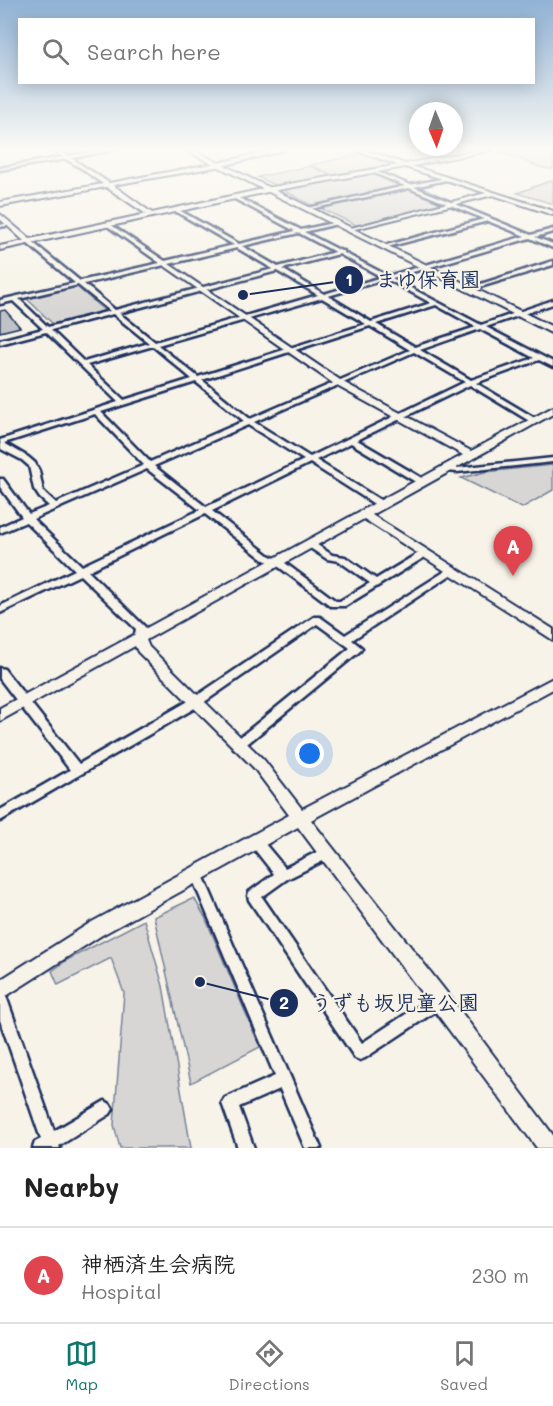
<!DOCTYPE html>
<html lang="en">
<head>
<meta charset="utf-8">
<style>
  :root { --surface:#fff; --page:#f6f6f6; --text:#222; --muted:#767676; --line:#e0e0e0; --accent:#0f766e }
  body { margin:0; font-family:Mali,"Klee One",sans-serif; background:var(--page); color:var(--text) }
  .compass { position:absolute; left:409px; top:102px; width:54px; height:54px; border-radius:50%; background:var(--surface); box-shadow:0 3px 15px #0003; rotate:178deg }
  .you { position:absolute; left:310px; top:754px; width:21px; height:21px; margin:-15px; border:4px solid #fff; border-radius:50%; background:#1a73e8; box-shadow:0 0 0 9px #1a73e833 }
  .badge { display:grid; place-items:center; width:39px; height:39px; border-radius:50%; background:var(--accent); color:#fff; font-size:20px; font-weight:700 }
  .pin { position:absolute; translate:-50% -50px; filter:drop-shadow(0 2px 3px #0008) }
  .pin::after { content:''; position:absolute; top:32px; width:21px; height:18px; background:inherit; clip-path:polygon(0 0,100% 0,50% 100%) }
  .list { margin:0; padding:0; list-style:none }
  h2 { display:flex; justify-content:space-between; align-items:center; height:78px; margin:0; padding:0 24px; font-size:26px }
  h2 small { font-size:20px; font-weight:400; color:var(--muted) }
  .list li { display:grid; grid-template-columns:39px 1fr auto; gap:18px; align-items:center; box-sizing:border-box; height:96px; padding:0 24px; border-top:2px solid var(--line) }
  .list b { display:block; font-size:22px; white-space:nowrap }
  .list p { margin:0; font-size:20px; white-space:nowrap; color:var(--muted) }
  .list em { font-size:20px; font-style:normal; color:var(--muted) }
  .icon { flex:none; width:33px; height:33px; fill:none; stroke:currentColor; stroke-width:2; stroke-linecap:round; stroke-linejoin:round }
  .map { position:relative; flex:none; width:553px; height:1148px; overflow:hidden }
  .search { position:absolute; background:var(--surface); box-shadow:0 3px 15px #0003; left:18px; right:18px; top:18px; height:66px; display:flex; align-items:center; gap:15px; box-sizing:border-box; padding:0 21px; border-radius:0px; color:var(--muted); font-size:22px }
  .sheet { height:174px; background:var(--surface) }
  nav { display:flex; justify-content:space-around; align-items:center; box-sizing:border-box; height:84px; border-top:2px solid var(--line); background:var(--surface); font-size:16px; color:var(--muted) }
  nav a { display:grid; justify-items:center; gap:3px }
  nav .on { color:var(--accent) }
  .map>svg:first-child { display:block }
  .green { fill:#d7d6d4; stroke:#798299; stroke-width:1.5 }
  .building { fill:#c0c3c5; stroke:#1b2f5e; stroke-width:1.5 }
  .lines { fill:none; stroke-linecap:round; stroke-linejoin:round }
  .minor-casing { stroke:#1b2f5e; stroke-width:5 }
  .tertiary-casing { stroke:#1b2f5e; stroke-width:4 }
  .secondary-casing { stroke:#1b2f5e; stroke-width:4 }
  .minor { fill:#f7f3e8; fill-rule:evenodd }
  .tertiary { fill:#f7f3e8; fill-rule:evenodd }
  .secondary { fill:#f7f3e8; fill-rule:evenodd }
  .leader { fill:none; stroke:#1b2f5e; stroke-width:2 }
  .callout-dot { fill:#1b2f5e; stroke:#f7f3e8; stroke-width:2 }
  .mark-label { font-size:18px; text-anchor:middle; font-weight:bold; fill:#fff }
  .callout-label { font-size:21px; text-anchor:middle; font-weight:bold; fill:#1b2f5e; stroke:#f7f3e8; stroke-width:4.5; stroke-linejoin:round; paint-order:stroke }
</style>
</head>
<body>
<div class="map">
<svg width="553" height="1148" viewBox="0 0 553 1148">
  <rect width="100%" height="100%" fill="#f7f3e8"/>
  <filter id="ink" filterUnits="userSpaceOnUse"><feTurbulence type="fractalNoise" baseFrequency=".0167" numOctaves="2"/><feDisplacementMap in="SourceGraphic" scale="12" xChannelSelector="R" yChannelSelector="G"/><feConvolveMatrix kernelMatrix="1 2 1 2 8 2 1 2 1" color-interpolation-filters="sRGB"/></filter>
  <g filter="url(#ink)">
    <g class="green">
      <path d="M553 150V169L542 168 499 151Z"/>
      <path d="M360 154 393 165 335 176 311 165Z"/>
      <path d="M310 166 333 176 276 186 258 177Z"/>
      <path d="M373 173 405 187 313 206 283 190Z"/>
      <path d="M553 180V204L517 193Z"/>
      <path d="M409 188 447 204 358 226 320 208Z"/>
      <path d="M77 287 106 312 54 325 27 299Z"/>
      <path d="M553 465V490L522 508 461 478 485 472Z"/>
      <path d="M194 898 205 917 260 1047 191 1083 154 917Z"/>
      <path d="M144 920 163 986 191 1148H120L114 1125 124 993 111 958 58 985 52 971 67 960Z"/>
    </g>
    <path class="building" d="M5 310 20 327 0 332V311Z"/>
    <g class="lines">
      <defs>
        <g id="minor">
          <path d="M58 150 68 156 102 150H113L71 158 89 170 88 172 66 159 0 170V168L63 157 53 150Z"/>
          <path d="M372 170 410 185 446 178V180L414 187 531 235 553 229V232L535 237 553 244V248L530 238 392 278 481 325 553 300V304L486 327 553 362V367L539 360 476 383 538 420 537 422H531L470 385 357 440 425 480 426 482 425 484H419L351 443 316 460 385 503 386 505 385 507H379L310 463 212 511 270 556 281 560 336 601H340L370 583 339 561 327 559 307 546 306 544 307 542H313L332 555 345 557 376 579 422 551H428L429 553 428 555 345 606H331L275 564 264 560 205 514 88 571 144 626 146 628 142 641H136L134 639 136 629 80 575 0 613V606L75 570 26 522 0 533V527L22 517 0 487V479H3L29 514 49 506 40 498 34 489 29 466 22 460 1 449 0 440 118 402 46 332 0 344V340L43 329 13 301 0 304V300L75 283 27 243V241H31L80 281 160 263 106 225V223H108L165 261 234 245 175 211 177 209 239 244 295 231 233 198 235 196 301 230 337 222V224L304 232 341 251H344V253L388 276 525 236 488 221 387 247V245L484 219 409 188 310 209 308 208 405 186 372 172ZM299 233 335 252 278 267 242 246ZM237 248 273 269 115 310 84 284ZM339 254 382 277 324 294 282 269ZM277 271 318 295 155 342 119 313ZM387 279 431 303 371 322 328 296ZM78 285 110 311 48 327 19 299ZM322 298 366 324 198 377 158 345ZM436 305 476 327 415 347 376 324ZM113 314 149 343 84 362 51 330ZM370 326 410 350 250 419 202 380ZM480 329 534 358 471 380 420 350ZM153 346 192 379 124 400 87 365ZM414 352 465 382 310 457 254 422ZM196 382 244 421 150 462 101 412ZM95 414 144 465 56 503 43 491 39 471 35 463 28 457 4 443ZM248 425 304 460 206 507 154 466ZM147 469 200 510 82 566 33 519Z"/>
          <path d="M9 223 11 224V225L0 227V225Z"/>
          <path d="M553 261V265L470 290 465 289Z"/>
          <path d="M553 458V462L457 472 446 471 442 469 446 467 457 468Z"/>
          <path d="M452 567 455 568 456 570 455 572 352 640 362 648 360 651 242 748 238 749 234 748 232 745 234 742 350 648 317 624 200 705 0 821V810L70 770 0 679V668L4 669 79 764 192 699 314 617H320L345 635Z"/>
          <path d="M256 837 260 838 285 868 327 847 331 849 333 853 331 857 287 879 262 897 362 1043 435 995 440 993 445 995 447 1000 445 1005 365 1058 360 1060 355 1058 249 900 248 896 249 892 274 874 252 846 250 842 252 838Z"/>
          <path d="M196 867 200 869 202 873 321 1148H305L280 1089 239 1107 254 1148H238L222 1103 225 1098 275 1076 190 873 192 869Z"/>
          <path d="M0 992 5 994 7 999 54 1131 105 1101 110 1104 113 1109 110 1114 59 1146 60 1148H33L35 1142 41 1139 0 1020Z"/>
        </g>
        <g id="tertiary">
          <path d="M274 150H285L222 166 113 185 152 213 272 187 398 165 356 150H365L405 164 479 150H492L412 166 553 211V215L493 195 347 231V229L486 193 405 167 272 191 0 250V246L24 241 0 219V214L30 239 146 214 106 187 0 206V202L103 184 86 172V170H90L109 183 222 162Z"/>
          <path d="M162 262H166L343 382 471 451 553 407V414L372 515 553 629V640L364 519 146 640 149 647 264 760 302 809 553 678V689L311 820 447 993 553 1135V1148H537L298 827 102 935 0 1000V980L90 923 289 815 254 768 138 652 135 646 0 721V708L463 455 337 386 162 264Z"/>
        </g>
        <path id="secondary" d="M185 150H193L553 327V334Z"/>
      </defs>
      <use href="#minor" class="minor-casing"/>
      <use href="#tertiary" class="tertiary-casing"/>
      <use href="#secondary" class="secondary-casing"/>
      <use href="#minor" class="minor"/>
      <use href="#tertiary" class="tertiary"/>
      <use href="#secondary" class="secondary"/>
    </g>
  </g>
  <linearGradient id="sky" x2="0" y2="1"><stop stop-color="#90b2d5"/><stop offset="0.48" stop-color="#fbfaf5"/><stop offset="1" stop-color="#fbfaf5" stop-opacity="0"/></linearGradient>
  <rect width="553" height="311" fill="url(#sky)"/>
  <path class="leader" d="M243 295L349 280M200 982L284 1003"/>
  <g class="callout-dot">
    <circle cx="243" cy="295" r="6"/>
    <circle cx="200" cy="982" r="6"/>
    <circle cx="349" cy="280" r="15"/>
    <circle cx="284" cy="1003" r="15"/>
  </g>
  <g class="mark-label">
    <text x="349" y="286">1</text>
    <text x="284" y="1009">2</text>
  </g>
  <g class="callout-label">
    <text x="428" y="287">まゆ保育園</text>
    <text x="395" y="1010">うずも坂児童公園</text>
  </g>
</svg>
<svg class="compass" viewBox="-18 -18 36 36"><path d="M0-13l5 13h-10z" fill="#e53935"/><path d="M0 13l5-13h-10z" fill="#767676"/></svg>
<div class="you"></div>
<div class="pin badge" style="left:513px;top:576px;background:#e0444e">A</div>
<div class="search"><svg class="icon" aria-label="search" viewBox="0 0 24 24"><circle cx="10" cy="10" r="6"/><path d="M15 15l6 6"/></svg>Search here</div>
</div>
<section class="sheet">
<h2>Nearby<small></small></h2>
<ul class="list">
<li><span class="badge" style="background:#e0444e">A</span><div><b>神栖済生会病院</b><p>Hospital</p></div><em>230 m</em></li>
</ul>
</section>
<nav>
<a class="on"><svg class="icon" aria-label="map" viewBox="0 0 24 24"><path d="M3 6l6-2 6 2 6-2v14l-6 2-6-2-6 2zM9 4v14M15 6v14"/></svg>Map</a>
<a><svg class="icon" aria-label="directions" viewBox="0 0 24 24"><path d="M12 3l9 9-9 9-9-9zM9 14v-3h6M13 9l2 2-2 2"/></svg>Directions</a>
<a><svg class="icon" aria-label="saved" viewBox="0 0 24 24"><path d="M7 4h10v16l-5-4-5 4z"/></svg>Saved</a>
</nav>
</body>
</html>
